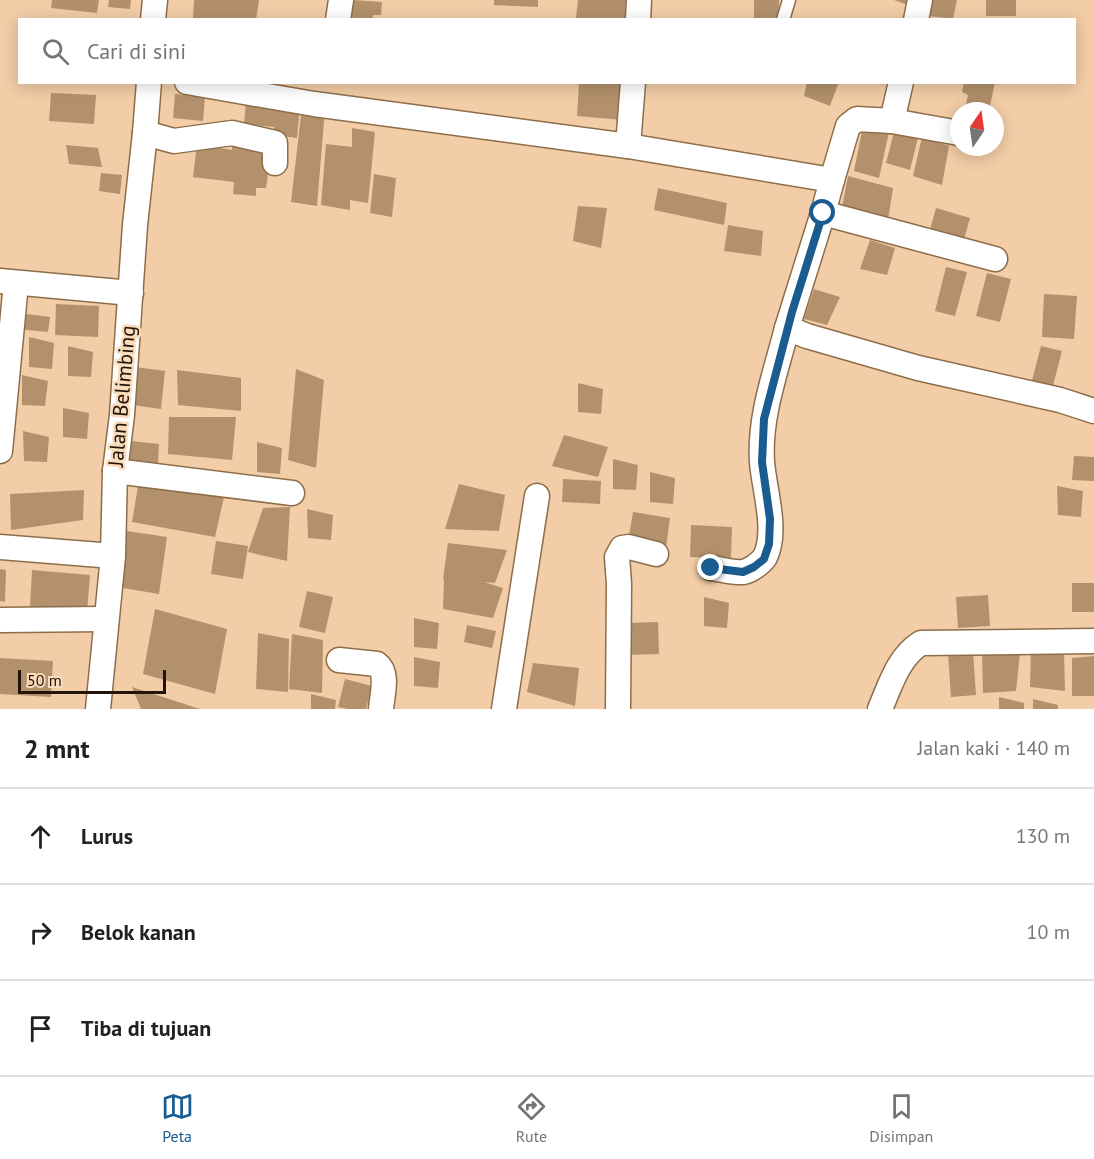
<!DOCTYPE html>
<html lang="id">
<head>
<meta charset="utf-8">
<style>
  :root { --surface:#fff; --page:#f6f6f6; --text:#202124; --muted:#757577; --line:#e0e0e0; --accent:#1a5b90 }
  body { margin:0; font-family:"PT Sans",sans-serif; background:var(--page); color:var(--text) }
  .compass { position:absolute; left:950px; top:102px; width:54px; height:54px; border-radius:50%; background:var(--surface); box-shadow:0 3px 15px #0003; rotate:13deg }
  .scale { position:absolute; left:18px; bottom:15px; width:148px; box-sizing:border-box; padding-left:6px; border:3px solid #221507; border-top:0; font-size:16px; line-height:21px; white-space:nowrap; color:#221507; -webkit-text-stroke:4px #fadcbd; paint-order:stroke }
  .stop { position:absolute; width:18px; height:18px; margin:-14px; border:4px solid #1a5b90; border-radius:50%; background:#fff }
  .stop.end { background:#1a5b90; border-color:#fff; box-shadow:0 2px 6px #0008 }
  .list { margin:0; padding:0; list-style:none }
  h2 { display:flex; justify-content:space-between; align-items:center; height:78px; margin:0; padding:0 24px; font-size:26px }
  h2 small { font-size:20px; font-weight:400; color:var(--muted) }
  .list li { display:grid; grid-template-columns:39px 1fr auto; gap:18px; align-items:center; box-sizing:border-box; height:96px; padding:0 24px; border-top:2px solid var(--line) }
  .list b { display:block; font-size:22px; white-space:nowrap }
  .list em { font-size:20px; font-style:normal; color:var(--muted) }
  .icon { flex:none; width:33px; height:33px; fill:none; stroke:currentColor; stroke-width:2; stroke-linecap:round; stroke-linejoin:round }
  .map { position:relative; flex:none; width:1094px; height:709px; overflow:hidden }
  .search { position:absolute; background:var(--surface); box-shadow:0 3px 15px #0003; left:18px; right:18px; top:18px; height:66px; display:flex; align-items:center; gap:15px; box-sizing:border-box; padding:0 21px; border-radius:0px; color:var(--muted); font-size:22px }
  .sheet { height:366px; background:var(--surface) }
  nav { display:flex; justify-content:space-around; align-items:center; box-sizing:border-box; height:84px; border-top:2px solid var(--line); background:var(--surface); font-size:16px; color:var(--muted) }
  nav a { display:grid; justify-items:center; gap:3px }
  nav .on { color:var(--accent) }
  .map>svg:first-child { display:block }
  .building { fill:#b4916d }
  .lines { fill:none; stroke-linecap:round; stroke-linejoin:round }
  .service-casing { stroke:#8e6e4a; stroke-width:15 }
  .minor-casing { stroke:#8e6e4a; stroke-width:27 }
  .service { stroke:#fff; stroke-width:12 }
  .minor { stroke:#fff; stroke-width:24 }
  .route { stroke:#1a5b90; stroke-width:8 }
  .labels { text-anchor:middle; stroke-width:5; stroke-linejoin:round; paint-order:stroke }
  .street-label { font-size:21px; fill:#221507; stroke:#fadcbd }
</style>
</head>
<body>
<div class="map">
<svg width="1094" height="709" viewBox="0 0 1094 709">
  <rect width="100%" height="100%" fill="#f2cda7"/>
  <g class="building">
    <path d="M52 0H99L97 13 51 8Z"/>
    <path d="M109 0H131L130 9 108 7Z"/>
    <path d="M194 0H259L256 20 193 19Z"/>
    <path d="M353 0 382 2 381 15H373L372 20H351Z"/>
    <path d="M494 0H538V7L494 5Z"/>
    <path d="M578 0H626L625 20 576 18Z"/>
    <rect x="754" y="0" width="25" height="20"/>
    <path d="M894 0H910L908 5Z"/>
    <path d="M924 0H957L953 19 922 15Z"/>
    <rect x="986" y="0" width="30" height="16"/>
    <path d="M579 82H624L622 120 577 116Z"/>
    <path d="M807 82H839L830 106 804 96Z"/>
    <path d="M964 82H995L989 111H969L965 109 968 95 962 92Z"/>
    <path d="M51 93 96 95 94 124 49 121Z"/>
    <path d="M175 94 205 97 203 121 173 118Z"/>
    <path d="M246 101 300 106 297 138 274 135V127L244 124Z"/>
    <path d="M302 106 325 109 317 206 291 202Z"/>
    <path d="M863 126 889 132 879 178 854 171Z"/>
    <path d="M352 128 375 132 368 203 350 200V210L321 205 326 144 352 147Z"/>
    <path d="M895 128 919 134 910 170 886 163Z"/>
    <path d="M922 137 949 146 942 185 913 176Z"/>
    <path d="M233 141 272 146 266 188H256V196L233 194 234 182 193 177 197 144 232 150Z"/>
    <path d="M66 145 98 148 102 167 69 164Z"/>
    <path d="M101 173 122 175 120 194 99 191Z"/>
    <path d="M374 174 396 178 392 217 370 213Z"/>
    <path d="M848 176 893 188 888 220 842 207Z"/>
    <path d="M658 188 727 203 724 225 654 210Z"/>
    <path d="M578 206 607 208 601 248 573 241Z"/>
    <path d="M936 208 970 218 963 243 929 233Z"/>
    <path d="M728 225 763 231 761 256 724 251Z"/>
    <path d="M870 240 895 248 887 275 860 269Z"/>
    <path d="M946 267 967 272 955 316 935 311Z"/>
    <path d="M987 273 1011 279 1000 322 976 316Z"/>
    <path d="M814 289 840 297 827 325 804 319Z"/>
    <path d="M1044 294 1077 296 1074 339 1042 337Z"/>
    <path d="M56 304 99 306 98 337 55 335Z"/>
    <path d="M19 313 50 317 48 332 17 329Z"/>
    <path d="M29 337 54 343 52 369 29 367Z"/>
    <path d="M68 346 93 352 91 377 68 376Z"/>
    <path d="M1041 346 1062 351 1051 393 1030 388Z"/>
    <path d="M136 367 165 371 161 409 132 405Z"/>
    <path d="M296 369 324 380 316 468 288 460Z"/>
    <path d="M177 370 241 378V411L178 405Z"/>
    <path d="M22 375 48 381 45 406 22 405Z"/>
    <path d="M578 383 603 389 601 414 578 412Z"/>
    <path d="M63 408 89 413 87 439 63 437Z"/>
    <path d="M169 417H236L232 460 168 454Z"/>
    <path d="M23 431 49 437 47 462 24 461Z"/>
    <path d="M564 435 608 447 598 477 552 466Z"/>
    <path d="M121 440 159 444 158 464 119 460Z"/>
    <path d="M257 442 282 448 280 474 257 472Z"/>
    <path d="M1074 456 1094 457V481L1072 480Z"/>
    <path d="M613 459 638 465 636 490 613 489Z"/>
    <path d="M650 472 675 478 673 504 650 502Z"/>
    <path d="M563 479 601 481 600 504 562 502Z"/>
    <path d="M459 484 505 495 499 531 445 529Z"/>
    <path d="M138 486 224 497 215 537 132 522Z"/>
    <path d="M1057 486 1083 491 1081 517 1058 515Z"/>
    <path d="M84 490 83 520 11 530 10 494Z"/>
    <path d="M290 507 287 561 248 552 263 508Z"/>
    <path d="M307 509 333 515 331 540 308 538Z"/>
    <path d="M633 512 670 518 666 548 628 542Z"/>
    <path d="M691 525 732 527 731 558 690 557Z"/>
    <path d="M120 530 167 537 159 594 111 586Z"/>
    <path d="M216 541 248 546 243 579 211 574Z"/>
    <path d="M448 543 507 550 495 583 484 582 503 588 493 618 443 609 444 579H443Z"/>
    <path d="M0 569 6 570 5 602 0 601Z"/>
    <path d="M32 570 90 575 87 612 30 608Z"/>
    <rect x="1072" y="583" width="22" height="29"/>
    <path d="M307 591 333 597 325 633 299 627Z"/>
    <path d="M988 595 990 626 958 628 956 597Z"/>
    <path d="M704 597 729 603 727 628 704 626Z"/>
    <path d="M155 609 227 629 215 694 143 674Z"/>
    <path d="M414 618 439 623 437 649 414 647Z"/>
    <path d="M658 622 659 654 626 655 625 623Z"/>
    <path d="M467 625 496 631 492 648 464 642Z"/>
    <path d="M258 633 289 639 288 692 256 689Z"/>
    <path d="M292 634 323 640 322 693 289 689Z"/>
    <path d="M1031 647 1064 651 1065 691 1030 687Z"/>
    <path d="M973 651 976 695 951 697 948 653Z"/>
    <path d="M982 652 1020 653 1016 691 983 693Z"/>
    <path d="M1094 656V696H1072V658Z"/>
    <path d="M414 657 440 662 438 688 414 686Z"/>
    <path d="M0 658 53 661 51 697 0 694Z"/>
    <path d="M533 663 579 668 575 706 527 692Z"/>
    <path d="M345 679 372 686 366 709H348L338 707Z"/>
    <path d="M132 687 200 709H141Z"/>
    <path d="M311 694 336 700 335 709H311Z"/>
    <path d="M999 697 1024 703V709H999Z"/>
    <path d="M1033 699 1058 705V709H1033Z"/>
  </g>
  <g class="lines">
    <defs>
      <path id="service" d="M783 20 789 0"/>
      <g id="minor">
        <path d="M153 20 155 0"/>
        <path d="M338 20 341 0"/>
        <path d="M638 20 639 0"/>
        <path d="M916 20 920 0"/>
        <path d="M187 82 314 104 628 146 832 180 823 213 787 328 807 336 918 368 1060 400 1094 411"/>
        <path d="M892 121 901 82"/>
        <path d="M145 133 174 141 232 133 275 143V163"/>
        <path d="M628 146 633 82"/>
        <path d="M832 180 848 126 857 119 892 121 959 133"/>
        <path d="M823 213 995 259"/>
        <path d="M0 281 131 293"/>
        <path d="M0 451 16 283"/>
        <path d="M115 471 292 493"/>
        <path d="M0 547 113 556"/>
        <path d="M711 568C720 569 734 573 743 572 750 571 761 563 765 557 778 531 764 489 762 462 759 416 776 372 787 328"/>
        <path d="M0 620 106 619"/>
        <path d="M339 660 377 664C389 673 382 695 381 709"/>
        <path d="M98 709 113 556 115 471 122 415 135 225 145 133 149 82"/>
        <path d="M504 709 537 496"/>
        <path d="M618 709 619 584 617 557 622 548 629 547 656 554"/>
        <path d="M880 709C890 686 898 657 921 643L1094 641"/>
      </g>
    </defs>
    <use href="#service" class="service-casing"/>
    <use href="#minor" class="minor-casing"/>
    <use href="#service" class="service"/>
    <use href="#minor" class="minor"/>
  </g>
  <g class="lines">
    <path class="route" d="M711 568 743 572 754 567 764 559 769 544 770 519 762 462 764 419 792 312 823 213"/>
  </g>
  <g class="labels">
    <g class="street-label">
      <text transform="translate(122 396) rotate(-85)" y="7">Jalan Belimbing</text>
    </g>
  </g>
</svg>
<svg class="compass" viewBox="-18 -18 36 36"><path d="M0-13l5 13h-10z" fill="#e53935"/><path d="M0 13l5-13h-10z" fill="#757577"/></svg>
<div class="scale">50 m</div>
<div class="stop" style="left:823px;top:213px"></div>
<div class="stop end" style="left:711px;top:568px"></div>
<div class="search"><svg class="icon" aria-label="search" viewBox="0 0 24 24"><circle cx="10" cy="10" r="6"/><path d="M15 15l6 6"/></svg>Cari di sini</div>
</div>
<section class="sheet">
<h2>2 mnt<small>Jalan kaki · 140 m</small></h2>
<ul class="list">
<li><svg class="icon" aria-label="ahead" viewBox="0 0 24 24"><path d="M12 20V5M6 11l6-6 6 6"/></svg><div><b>Lurus</b></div><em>130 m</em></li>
<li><svg class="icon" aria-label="right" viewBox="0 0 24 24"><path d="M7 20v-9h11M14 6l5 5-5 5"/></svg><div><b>Belok kanan</b></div><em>10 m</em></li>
<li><svg class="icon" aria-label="arrive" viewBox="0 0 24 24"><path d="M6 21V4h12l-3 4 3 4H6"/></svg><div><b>Tiba di tujuan</b></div></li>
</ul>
</section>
<nav>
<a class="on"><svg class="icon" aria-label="map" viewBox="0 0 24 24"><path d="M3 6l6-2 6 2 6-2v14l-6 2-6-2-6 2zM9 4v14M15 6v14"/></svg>Peta</a>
<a><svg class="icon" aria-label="directions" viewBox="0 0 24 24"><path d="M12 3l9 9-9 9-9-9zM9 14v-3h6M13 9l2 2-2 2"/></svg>Rute</a>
<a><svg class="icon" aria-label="saved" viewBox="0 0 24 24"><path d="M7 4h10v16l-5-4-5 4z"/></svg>Disimpan</a>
</nav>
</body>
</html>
